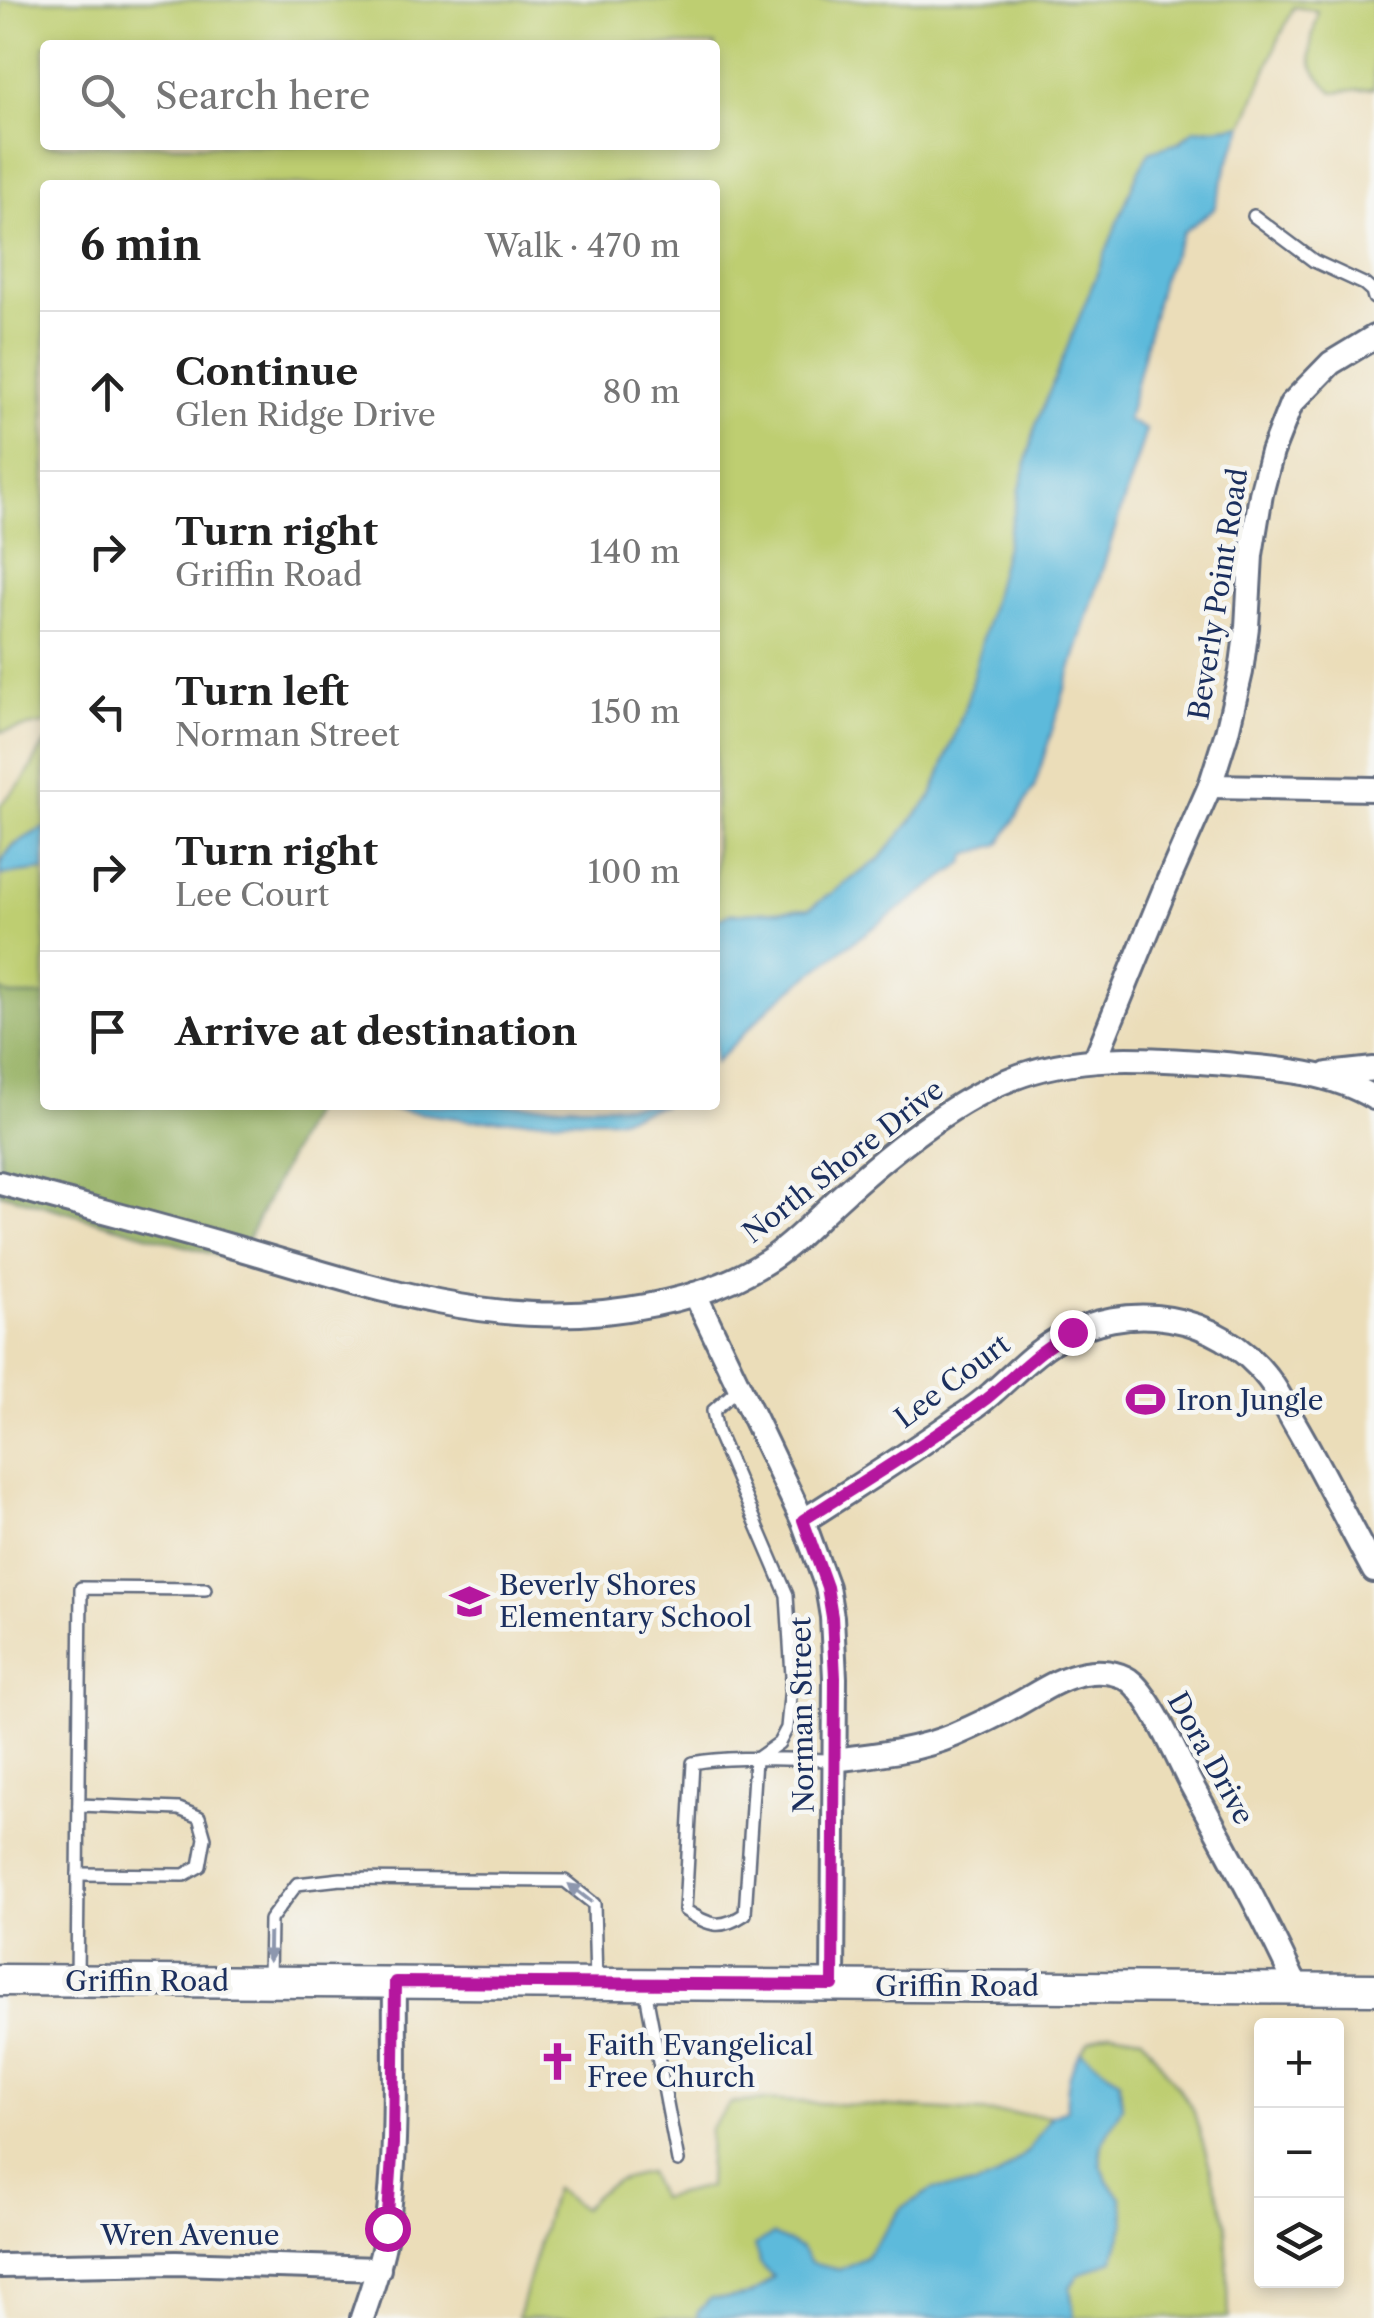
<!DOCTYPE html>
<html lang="en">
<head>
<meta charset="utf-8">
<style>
  :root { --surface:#fff; --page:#f2f2f2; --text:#222; --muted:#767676; --line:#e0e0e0 }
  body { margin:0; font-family:"Libre Caslon Text",serif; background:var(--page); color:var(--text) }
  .controls { position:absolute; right:30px; bottom:30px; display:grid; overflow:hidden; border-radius:10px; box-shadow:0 5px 15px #0003 }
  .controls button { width:90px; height:90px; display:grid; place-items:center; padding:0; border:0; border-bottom:2px solid var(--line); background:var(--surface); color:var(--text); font:50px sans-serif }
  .stop { position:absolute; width:30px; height:30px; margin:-22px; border:8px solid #b5179e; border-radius:50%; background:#fff }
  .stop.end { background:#b5179e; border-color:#fff; box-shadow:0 2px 10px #0008 }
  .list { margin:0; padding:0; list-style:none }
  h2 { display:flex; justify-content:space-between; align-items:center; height:130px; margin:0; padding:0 40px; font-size:42px }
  h2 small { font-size:32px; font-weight:400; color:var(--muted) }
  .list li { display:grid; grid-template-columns:65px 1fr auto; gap:30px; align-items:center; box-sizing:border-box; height:160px; padding:0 40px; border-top:2px solid var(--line) }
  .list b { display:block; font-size:38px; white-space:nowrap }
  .list p { margin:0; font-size:32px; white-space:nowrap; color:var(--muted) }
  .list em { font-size:32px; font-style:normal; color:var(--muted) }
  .icon { flex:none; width:55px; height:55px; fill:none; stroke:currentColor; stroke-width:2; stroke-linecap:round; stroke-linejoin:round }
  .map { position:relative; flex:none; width:1374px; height:2318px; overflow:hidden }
  .search { position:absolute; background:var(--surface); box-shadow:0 5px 15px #0003; left:40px; top:40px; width:680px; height:110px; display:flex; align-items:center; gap:25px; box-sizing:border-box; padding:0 35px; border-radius:10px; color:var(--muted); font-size:38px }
  .panel { position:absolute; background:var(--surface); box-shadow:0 5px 15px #0003; left:40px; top:180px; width:680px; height:930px; border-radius:10px }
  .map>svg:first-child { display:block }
  .green { fill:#bece71; stroke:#6c7e68; stroke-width:2.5; fill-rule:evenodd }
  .forest { fill:#96b163; stroke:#587060; stroke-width:2.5 }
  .water { fill:#5dbadb; stroke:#3c749c; stroke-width:2.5 }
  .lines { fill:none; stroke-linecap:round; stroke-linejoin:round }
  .service-casing { stroke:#646c7e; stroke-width:16 }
  .minor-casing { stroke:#646c7e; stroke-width:28 }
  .tertiary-casing { stroke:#646c7e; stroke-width:35 }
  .service { stroke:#fff; stroke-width:11 }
  .minor { stroke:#fff; stroke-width:22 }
  .tertiary { stroke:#fff; stroke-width:30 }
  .oneway { fill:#8d97ae }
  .route { stroke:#b5179e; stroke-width:12 }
  .labels { text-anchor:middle; stroke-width:9; stroke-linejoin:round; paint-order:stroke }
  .street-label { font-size:28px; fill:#1b2f5e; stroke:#f6f6f2 }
  .poi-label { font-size:28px; fill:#1b2f5e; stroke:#f6f6f2; text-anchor:start }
</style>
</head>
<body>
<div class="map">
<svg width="1374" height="2318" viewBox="0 0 1374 2318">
  <rect width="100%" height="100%" fill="#f6f6f2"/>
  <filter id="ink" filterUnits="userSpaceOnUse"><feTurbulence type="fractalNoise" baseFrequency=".01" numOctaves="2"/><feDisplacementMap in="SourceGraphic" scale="20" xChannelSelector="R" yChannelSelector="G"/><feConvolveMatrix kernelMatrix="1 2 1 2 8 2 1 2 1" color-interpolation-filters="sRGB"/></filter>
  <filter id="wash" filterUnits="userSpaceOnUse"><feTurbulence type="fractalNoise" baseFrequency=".0048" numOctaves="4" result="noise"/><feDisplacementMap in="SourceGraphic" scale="40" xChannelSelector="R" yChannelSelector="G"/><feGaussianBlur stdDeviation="2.25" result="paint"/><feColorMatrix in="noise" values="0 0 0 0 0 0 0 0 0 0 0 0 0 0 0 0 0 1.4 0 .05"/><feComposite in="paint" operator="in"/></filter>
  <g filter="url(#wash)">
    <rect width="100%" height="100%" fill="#ebddb9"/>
    <g class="green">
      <path d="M0 0H1374V88L1333 92C1301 62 1310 51 1318 11L1294 7 1278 41 1244 125 1194 130 1138 172 1092 289 966 705 932 796 880 859 809 909 730 914 715 920V185H45V724L0 732ZM45 45H715V145H45Z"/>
      <path d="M45 743V827L12 846 0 864V805L24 780Z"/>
      <path d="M45 870V996H11L0 990V875Z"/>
      <path d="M1111 2032 1142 2037 1193 2109 1226 2222 1229 2318H1074L1070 2288 1078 2275 1113 2260 1121 2197 1107 2180 1101 2165 1100 2147 1122 2106 1119 2079 1081 2052 1089 2041Z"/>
      <path d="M764 2100 1051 2116 1028 2151 997 2178 976 2186 933 2189 902 2208 866 2257 839 2270 809 2263H760L773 2276C751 2299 742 2298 711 2298L698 2313V2318H518L554 2188 582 2209C604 2185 616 2178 648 2173L660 2198 708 2187 710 2129 731 2103Z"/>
    </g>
    <path class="forest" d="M0 990 11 996H45V1105H314L237 1261 0 1193Z"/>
    <g class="water">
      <path d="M1244 125 1228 163 1214 209 1183 232 1162 279 1127 420 1146 430 1034 788 1000 844 967 855 964 863 843 949 773 1004 715 1063V920L729 914 809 909 880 859 932 796 966 705 1036 425 1138 172 1150 151 1179 143 1194 130Z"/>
      <path d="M45 827V870L0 875C0 848 24 839 45 827Z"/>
      <path d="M363 1105H664L616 1119 470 1120Z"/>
      <path d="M1081 2052 1119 2079 1122 2106 1100 2147 1101 2165 1107 2180 1121 2197 1125 2223 1113 2260 1078 2275 1070 2287 1074 2318H698L697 2313 711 2298C741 2298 751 2299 773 2277L760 2263 754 2246 773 2235 801 2248 810 2263 839 2270 866 2257 902 2208 933 2189 976 2186 997 2178 1028 2151 1051 2116 1067 2110C1066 2090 1069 2068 1081 2052Z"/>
    </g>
  </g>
  <g filter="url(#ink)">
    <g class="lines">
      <defs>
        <g id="service">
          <path d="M1254 216 1314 261 1364 284 1372 291 1374 298"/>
          <path d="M739 1388 713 1411 717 1432 787 1595 792 1676 787 1728 779 1743 755 1760 745 1914C721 1930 709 1926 685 1910L693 1763C733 1755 792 1760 834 1760"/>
          <path d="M78 1874 184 1875 200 1866 205 1838 199 1817 179 1809 79 1805"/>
          <path d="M77 1980 81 1588 205 1589"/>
          <path d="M269 1980 270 1920 297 1884 341 1879 565 1881 594 1904 596 1984"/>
          <path d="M645 1988 678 2161"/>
        </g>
        <g id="minor">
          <path d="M1210 786 1374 789"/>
          <path d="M1095 1060 1166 886 1210 786 1227 732 1241 672 1247 627 1251 555 1261 494 1272 452 1291 404 1331 363 1374 337"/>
          <path d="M1328 1074 1374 1069"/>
          <path d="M0 1183C75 1204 151 1223 227 1245 349 1280 475 1326 604 1312 660 1306 722 1291 769 1260 795 1243 815 1220 837 1200 884 1157 951 1102 1011 1079 1076 1053 1144 1058 1213 1063 1266 1068 1326 1069 1374 1098"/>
          <path d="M695 1294 803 1521 827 1587 832 1617 835 1678 833 1985"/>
          <path d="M803 1521C854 1488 906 1456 956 1420 968 1412 981 1403 992 1393 1013 1375 1032 1354 1056 1340 1127 1299 1217 1312 1268 1378 1279 1392 1286 1409 1295 1424 1323 1472 1347 1522 1374 1571"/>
          <path d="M834 1760C874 1755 916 1751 954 1735 975 1726 996 1716 1016 1705 1038 1693 1060 1677 1085 1673 1099 1670 1117 1672 1129 1680 1152 1697 1177 1758 1191 1784 1228 1852 1265 1918 1297 1988"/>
          <path d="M0 2266 176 2263 379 2269"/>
          <path d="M362 2318C372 2289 382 2260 387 2229 398 2148 394 2064 395 1982"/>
        </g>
        <path id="tertiary" d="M0 1980 1374 1989"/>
      </defs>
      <use href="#service" class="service-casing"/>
      <use href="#minor" class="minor-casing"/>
      <use href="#tertiary" class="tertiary-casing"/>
      <use href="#service" class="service"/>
      <use href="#minor" class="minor"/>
      <use href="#tertiary" class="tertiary"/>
    </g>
    <defs><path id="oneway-solid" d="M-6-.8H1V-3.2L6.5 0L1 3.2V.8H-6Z" transform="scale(2.5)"/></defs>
    <g class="oneway">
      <use href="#oneway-solid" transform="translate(580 1893) rotate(-142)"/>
      <use href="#oneway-solid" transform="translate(269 1947) rotate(91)"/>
    </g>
  </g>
  <g class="lines" filter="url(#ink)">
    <path class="route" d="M387 2228 393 2144 395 1982 833 1985 835 1678 832 1617 827 1587 803 1520C865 1481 927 1443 986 1399 1015 1376 1038 1349 1072 1332"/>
  </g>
  <defs>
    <symbol id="stadium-bare" viewBox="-9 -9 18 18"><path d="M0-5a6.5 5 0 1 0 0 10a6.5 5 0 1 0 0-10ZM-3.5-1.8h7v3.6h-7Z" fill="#b5179e" stroke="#f6f6f2" stroke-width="2.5" paint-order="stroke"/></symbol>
    <symbol id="school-bare" viewBox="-9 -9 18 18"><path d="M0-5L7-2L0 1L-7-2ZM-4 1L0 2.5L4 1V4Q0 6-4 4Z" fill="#b5179e" stroke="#f6f6f2" stroke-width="2.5" paint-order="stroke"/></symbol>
    <symbol id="church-bare" viewBox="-9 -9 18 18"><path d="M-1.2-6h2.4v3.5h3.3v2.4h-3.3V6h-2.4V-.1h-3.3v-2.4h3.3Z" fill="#b5179e" stroke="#f6f6f2" stroke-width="2.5" paint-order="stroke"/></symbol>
  </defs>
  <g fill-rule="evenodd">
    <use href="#stadium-bare" x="1118" y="1372" width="55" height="55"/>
    <use href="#school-bare" x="442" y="1574" width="55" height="55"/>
    <use href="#church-bare" x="530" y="2034" width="55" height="55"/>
  </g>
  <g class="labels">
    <g class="street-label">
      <text transform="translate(1218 594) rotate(-81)" y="10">Beverly Point Road</text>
      <text transform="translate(843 1161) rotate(-38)" y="10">North Shore Drive</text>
      <text transform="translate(952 1381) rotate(-37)" y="10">Lee Court</text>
      <text transform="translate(802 1715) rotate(-91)" y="10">Norman Street</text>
      <text transform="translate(1211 1758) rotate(61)" y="10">Dora Drive</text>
      <text x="147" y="1991">Griffin Road</text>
      <text x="957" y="1996">Griffin Road</text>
      <text x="190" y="2245">Wren Avenue</text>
    </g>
    <g class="poi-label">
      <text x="1176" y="1410">Iron Jungle</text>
      <text x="499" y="1595">Beverly Shores<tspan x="499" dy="32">Elementary School</tspan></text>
      <text x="587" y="2055">Faith Evangelical<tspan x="587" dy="32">Free Church</tspan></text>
    </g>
  </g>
</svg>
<div class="controls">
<button>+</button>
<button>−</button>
<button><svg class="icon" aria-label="layers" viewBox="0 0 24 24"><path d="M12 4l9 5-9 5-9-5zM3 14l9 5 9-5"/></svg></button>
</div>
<div class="stop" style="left:387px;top:2228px"></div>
<div class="stop end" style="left:1072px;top:1332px"></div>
<div class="search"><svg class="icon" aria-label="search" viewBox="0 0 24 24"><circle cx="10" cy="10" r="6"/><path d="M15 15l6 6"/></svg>Search here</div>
<section class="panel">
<h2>6 min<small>Walk · 470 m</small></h2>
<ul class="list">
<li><svg class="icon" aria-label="ahead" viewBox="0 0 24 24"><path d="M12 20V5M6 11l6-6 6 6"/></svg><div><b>Continue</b><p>Glen Ridge Drive</p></div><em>80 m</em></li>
<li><svg class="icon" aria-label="right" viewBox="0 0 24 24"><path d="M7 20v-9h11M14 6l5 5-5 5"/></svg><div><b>Turn right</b><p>Griffin Road</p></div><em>140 m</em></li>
<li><svg class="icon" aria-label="left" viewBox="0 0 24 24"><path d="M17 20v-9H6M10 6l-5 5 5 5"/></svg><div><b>Turn left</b><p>Norman Street</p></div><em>150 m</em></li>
<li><svg class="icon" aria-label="right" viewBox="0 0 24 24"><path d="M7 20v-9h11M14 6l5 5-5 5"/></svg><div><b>Turn right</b><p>Lee Court</p></div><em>100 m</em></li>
<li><svg class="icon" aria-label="arrive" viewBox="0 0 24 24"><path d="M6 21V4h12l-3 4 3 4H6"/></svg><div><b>Arrive at destination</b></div></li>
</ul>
</section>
</div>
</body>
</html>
